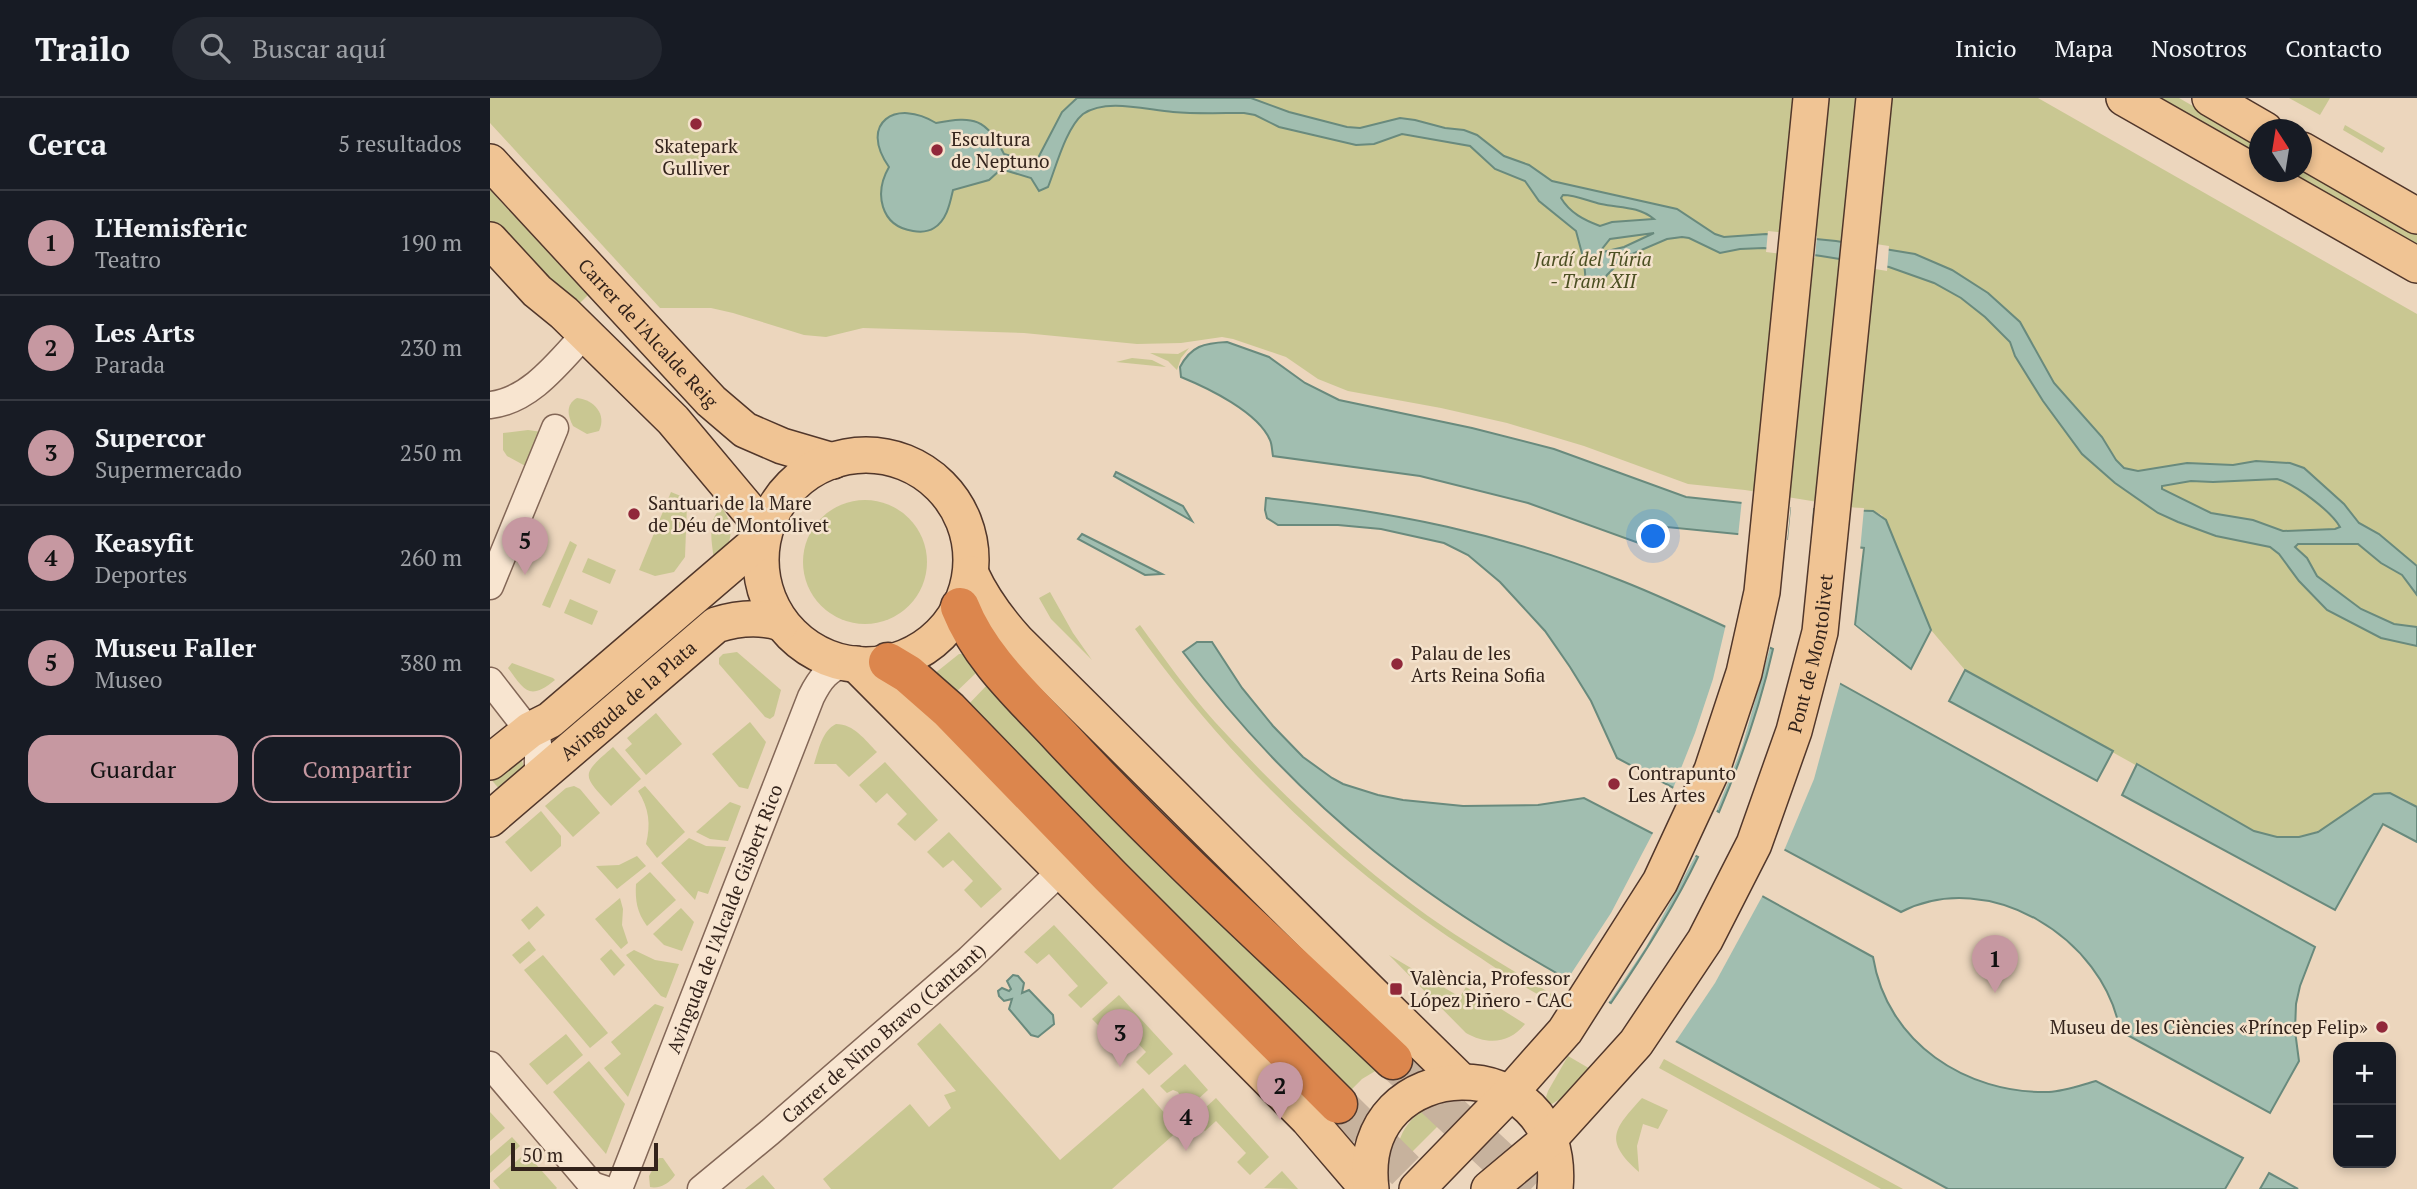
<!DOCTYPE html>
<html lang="es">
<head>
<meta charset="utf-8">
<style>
  :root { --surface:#171b24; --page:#242831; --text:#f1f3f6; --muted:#9ea1a6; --line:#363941; --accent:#c698a1 }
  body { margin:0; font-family:"PT Serif",serif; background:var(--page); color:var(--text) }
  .controls { position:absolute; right:21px; bottom:21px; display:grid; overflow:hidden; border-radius:14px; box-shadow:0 4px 10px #0003 }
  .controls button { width:63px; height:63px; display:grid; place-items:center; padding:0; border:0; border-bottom:2px solid var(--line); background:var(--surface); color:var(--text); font:35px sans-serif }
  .compass { position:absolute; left:1759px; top:21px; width:63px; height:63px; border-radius:50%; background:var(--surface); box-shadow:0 4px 10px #0003; rotate:348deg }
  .scale { position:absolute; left:21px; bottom:18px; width:147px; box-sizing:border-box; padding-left:7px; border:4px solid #33231b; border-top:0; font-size:19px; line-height:24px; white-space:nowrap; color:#33231b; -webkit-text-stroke:5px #f4e2cc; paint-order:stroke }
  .you { position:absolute; left:1164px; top:439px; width:24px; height:24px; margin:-18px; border:5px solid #fff; border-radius:50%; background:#1a73e8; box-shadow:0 0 0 10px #1a73e833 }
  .badge { display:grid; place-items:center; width:46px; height:46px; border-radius:50%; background:var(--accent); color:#111; font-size:23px; font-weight:700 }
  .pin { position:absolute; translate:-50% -58px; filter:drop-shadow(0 2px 4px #0008) }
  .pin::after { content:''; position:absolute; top:37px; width:24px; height:21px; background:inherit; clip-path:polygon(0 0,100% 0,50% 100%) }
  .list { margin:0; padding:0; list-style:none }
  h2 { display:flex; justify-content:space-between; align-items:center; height:91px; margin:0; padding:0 28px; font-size:30px }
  h2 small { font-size:23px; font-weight:400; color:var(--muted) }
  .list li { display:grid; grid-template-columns:46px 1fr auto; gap:21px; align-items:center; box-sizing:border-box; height:105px; padding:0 28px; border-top:2px solid var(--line) }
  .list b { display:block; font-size:26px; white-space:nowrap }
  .list p { margin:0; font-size:23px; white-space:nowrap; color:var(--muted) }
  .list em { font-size:23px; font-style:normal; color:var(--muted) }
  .actions { display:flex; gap:14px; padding:21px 28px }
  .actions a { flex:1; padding:16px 0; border:2px solid var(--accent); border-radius:21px; text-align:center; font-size:24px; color:var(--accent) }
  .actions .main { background:var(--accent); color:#111 }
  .icon { flex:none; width:38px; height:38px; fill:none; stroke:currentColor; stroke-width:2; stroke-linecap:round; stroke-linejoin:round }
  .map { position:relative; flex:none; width:1927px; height:1091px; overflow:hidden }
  header { display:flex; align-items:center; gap:42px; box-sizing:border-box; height:98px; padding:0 35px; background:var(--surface); border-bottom:2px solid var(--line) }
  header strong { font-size:33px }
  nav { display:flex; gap:38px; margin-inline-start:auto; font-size:24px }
  .search { width:490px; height:63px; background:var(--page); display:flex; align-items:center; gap:18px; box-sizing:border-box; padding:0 24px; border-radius:38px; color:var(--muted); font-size:26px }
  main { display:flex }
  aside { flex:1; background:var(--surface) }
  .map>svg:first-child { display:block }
  .green { fill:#c9c792 }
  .water { fill:#a1beb0; stroke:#698a7d; stroke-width:2; fill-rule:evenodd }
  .pier { fill:#ecd6bd }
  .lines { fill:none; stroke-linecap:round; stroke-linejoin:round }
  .highway-tunnel { stroke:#c7b29d; stroke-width:38; stroke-dasharray:38 19; stroke-linecap:butt }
  .minor-casing { stroke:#836757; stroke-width:29 }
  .major-casing { stroke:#51372b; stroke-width:38 }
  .highway-casing { stroke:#51372b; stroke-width:41 }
  .minor { stroke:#f8e5d0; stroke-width:26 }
  .major { stroke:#f0c494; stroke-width:35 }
  .highway { stroke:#dc864d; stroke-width:38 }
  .poi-dot { fill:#91283a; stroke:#f4e2cc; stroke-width:2.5 }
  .labels { text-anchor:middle; stroke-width:5; stroke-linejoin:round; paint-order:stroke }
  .poi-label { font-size:19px; fill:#33231b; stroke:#f4e2cc; text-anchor:start }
  .park-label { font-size:19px; font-style:italic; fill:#4b4f22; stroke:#f4e2cc }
  .street-label { font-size:19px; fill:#33231b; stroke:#f4e2cc }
</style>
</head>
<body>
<header>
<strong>Trailo</strong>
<div class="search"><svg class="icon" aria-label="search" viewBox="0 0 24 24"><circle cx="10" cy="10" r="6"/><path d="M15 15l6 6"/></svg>Buscar aquí</div>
<nav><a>Inicio</a><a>Mapa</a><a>Nosotros</a><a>Contacto</a></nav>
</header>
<main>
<aside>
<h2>Cerca<small>5 resultados</small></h2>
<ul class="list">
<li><span class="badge">1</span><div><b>L'Hemisfèric</b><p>Teatro</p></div><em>190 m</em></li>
<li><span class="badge">2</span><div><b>Les Arts</b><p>Parada</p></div><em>230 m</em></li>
<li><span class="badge">3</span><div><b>Supercor</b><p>Supermercado</p></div><em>250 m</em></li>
<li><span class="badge">4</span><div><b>Keasyfit</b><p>Deportes</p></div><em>260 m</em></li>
<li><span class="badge">5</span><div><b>Museu Faller</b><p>Museo</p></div><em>380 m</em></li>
</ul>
<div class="actions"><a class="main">Guardar</a><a>Compartir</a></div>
</aside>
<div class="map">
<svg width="1927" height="1091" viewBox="0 0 1927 1091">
  <rect width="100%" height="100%" fill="#ecd6bd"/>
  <g class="green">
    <path d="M0 0H1548L1927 216V709C1921 705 1914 700 1907 698 1880 689 1856 719 1834 730 1812 742 1787 741 1764 733L1475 572 1441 532 1400 432 1392 417 1383 413 1255 392 1198 386 1094 348 1017 325 951 310 858 293 828 281 796 259 743 241 732 239 691 245 647 246 534 235 373 230 336 239 314 237 243 215 221 210H170L0 25Z"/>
    <path d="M1661 0H1689L1769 46V62Z"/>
    <path d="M1799 0H1840L1830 17Z"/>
    <path d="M1855 27 1895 50 1892 55 1853 32Z"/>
    <path d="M1812 70 1927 136V152L1790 74H1812Z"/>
    <path d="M0 92 98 197 87 208 0 128Z"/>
    <path d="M699 250 691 260 687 272 678 263 660 255 688 256Z"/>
    <path d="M642 260 662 262 676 269 626 264Z"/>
    <path d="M87 300C104 302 117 316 109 333L97 336 83 328C78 318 75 307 87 300Z"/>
    <path d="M38 332 52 334 39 370 17 358 13 352V335Z"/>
    <path d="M181 394 193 399 197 407 195 459 184 474 165 478 149 472Z"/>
    <circle cx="375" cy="464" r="62"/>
    <path d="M232 410C249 434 238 449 225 471 224 452 214 422 232 410Z"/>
    <path d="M80 443 87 447 60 510 52 507Z"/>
    <path d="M98 460 126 472 120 486 92 474Z"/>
    <path d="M560 494 583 535 602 562 561 521 549 500Z"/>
    <path d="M80 501 108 513 102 527 74 515Z"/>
    <path d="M650 527C674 560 698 594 725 624 785 690 851 753 923 807 968 841 1018 869 1066 899L1064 903C1041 896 1008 871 986 857 852 772 737 660 645 531Z"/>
    <path d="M247 554 291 592 284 618 280 621 275 619 229 566V560L233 556Z"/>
    <path d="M469 556H472L487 574 463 597 444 576Z"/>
    <path d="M22 565 63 580 65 582C39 603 35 593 18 570Z"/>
    <path d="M498 586 673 772 778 862 892 969 872 981 857 996 475 610Z"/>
    <path d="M166 615 192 646 156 677 135 652 142 646 137 640Z"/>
    <path d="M260 624 276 644 258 691 249 689 222 656Z"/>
    <path d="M346 626C364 626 375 642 387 654L359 679 346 666H324C329 651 332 633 346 626Z"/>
    <path d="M123 649 151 681 121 708C92 676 90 678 123 649Z"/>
    <path d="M31 660 34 669 10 692 0 680Z"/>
    <path d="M395 664 448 722 425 743 407 726 417 716 397 695 386 705 369 687Z"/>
    <path d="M84 688 90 691 110 715 83 739 55 708 76 690Z"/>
    <path d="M155 688 195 734 167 760 156 746C161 726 159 710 148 693Z"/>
    <path d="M240 704 251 708 238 743 220 741 206 734Z"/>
    <path d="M51 713 71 738V748L41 774 15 744Z"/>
    <path d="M459 734 512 791 491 810 474 792 483 783 463 762 453 770 437 754Z"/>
    <path d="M199 740 216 748 236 749 218 796 208 793 205 802 171 765Z"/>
    <path d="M147 758 156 768 127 791 106 768 129 767Z"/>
    <path d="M160 774 186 802 157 828C147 815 145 802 146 786Z"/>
    <path d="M130 800 133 811 132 827 138 845 131 851 105 821Z"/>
    <path d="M47 808 55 817 39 832 31 822Z"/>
    <path d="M191 810 204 824 192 853 174 847 163 836Z"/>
    <path d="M564 827 618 885 591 910 578 897 588 888 559 856 547 866 534 854Z"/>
    <path d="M39 843 46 852 30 866 22 857Z"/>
    <path d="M121 851 135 867 124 878 110 861Z"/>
    <path d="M144 852 165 862 189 866 176 900 171 898 136 857Z"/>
    <path d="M53 857 118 935 100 950 34 872Z"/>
    <path d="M899 857 970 899 976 889 1035 926C1019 946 997 947 976 935Z"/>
    <path d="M629 897 683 956 659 977 646 964 656 954 627 923 614 933 602 921Z"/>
    <path d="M165 906 174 909 138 999 114 970 131 956 121 944Z"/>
    <path d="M450 925 570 1062 653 990 689 1032 622 1091H341L333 1081 420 1006 439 1029 461 1010 454 997 466 993 427 946Z"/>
    <path d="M76 936 93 957 57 987 39 966Z"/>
    <path d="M1078 958 1102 972 1078 996 1062 1006 1059 1005 1056 999 1058 993Z"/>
    <path d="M1174 961 1413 1091H1391L1169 970Z"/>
    <path d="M99 963 135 1006 116 1056 63 994Z"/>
    <path d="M695 966 718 992 695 1013 689 1006 691 1000 688 994 683 992 677 995 670 988Z"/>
    <path d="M726 1000 779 1059 760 1077 747 1064 756 1055 726 1023 715 1033 703 1021Z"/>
    <path d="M1152 1000 1178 1012 1168 1031 1153 1026 1147 1048 1149 1074C1113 1042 1124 1031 1152 1000Z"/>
    <path d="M956 1003H973L906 1070 904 1068C907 1034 921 1012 956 1003Z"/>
    <path d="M0 1014 15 1030 0 1043Z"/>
    <path d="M22 1039 30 1048 0 1075V1058Z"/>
    <path d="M36 1055 67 1090 66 1091H10L3 1083Z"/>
    <path d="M169 1060H173L185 1077C180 1085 170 1091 160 1089L159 1078Z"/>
    <path d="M792 1073 808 1091 774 1090Z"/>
    <path d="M273 1077 285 1091H255Z"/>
  </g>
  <g class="water">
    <path d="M587 0H761L799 14 857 29 870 30 910 20 925 22 955 30 974 32 987 37 1014 58 1039 67 1062 83 1187 111 1225 136 1234 139 1276 136 1346 143 1425 156 1462 172 1498 195 1530 224 1564 285 1612 339 1626 362 1634 370 1648 373 1697 365 1743 367 1766 363 1800 365 1814 370 1854 406 1869 425 1889 436 1927 468V497L1912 477 1891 465 1868 446H1808L1805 449 1817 460 1827 478 1871 511 1904 526 1927 529V548L1891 540 1837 512 1809 483 1789 456 1780 449 1726 438 1688 424 1668 415 1625 385 1592 356 1553 303 1525 258 1520 244 1495 219 1471 200 1444 185 1399 169 1331 158 1274 150 1250 151 1230 155 1199 140 1192 139 1177 141 1135 159 1117 177 1110 188 1096 186 1094 163 1086 133 1049 103 1035 83 1005 71 980 48 912 36 884 46 866 47 789 29 765 17 754 15C731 15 706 16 683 14 656 12 617 0 593 16 576 30 566 69 558 89L549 93 541 80 514 72 509 73 499 82 463 92C460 105 457 122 444 130 438 134 429 134 423 133 390 128 384 95 399 69 368 25 406 0 446 25 484 18 496 20 514 56L533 61 548 60 572 14ZM1073 97C1086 97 1098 103 1111 106 1130 110 1148 108 1164 121L1122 124 1110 128C1094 122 1080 115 1071 100ZM1164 135 1134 149 1113 154 1112 151 1120 141ZM1787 381C1805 386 1841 413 1850 429L1845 431 1793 433 1763 422 1721 415 1672 391V388L1701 383 1723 384Z"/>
    <path d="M737 244 779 259 815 285 849 302 982 330 1064 351 1196 399 1300 410 1297 441 1177 429 1168 452 1038 405 930 378 783 358C782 353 782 346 780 342 768 314 718 290 691 279L690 269C701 248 714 245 737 244Z"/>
    <path d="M626 374 693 408 702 423 624 378Z"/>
    <path d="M776 400C899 413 1017 436 1132 483 1183 503 1233 528 1283 551 1270 609 1252 660 1229 714L1127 660 1101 603 1080 569 1055 533 1010 484 978 457 954 445 891 431 848 427H788L777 420 775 412Z"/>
    <path d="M1324 411 1383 413 1396 422 1441 532 1421 571 1365 527 1374 450 1322 444Z"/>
    <path d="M592 436 672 476 655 477 588 441Z"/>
    <path d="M707 544H722L752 590 783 628 813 659 842 680 853 686 888 697 913 702 973 708 1048 707 1094 700 1208 759C1183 811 1153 858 1121 905 1038 861 957 812 884 753 813 696 748 627 693 554Z"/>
    <path d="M1313 565 1825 849 1810 888 1806 906 1805 933 1809 963 1780 1015 1630 933C1614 840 1499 769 1411 814L1258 732Z"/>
    <path d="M1475 572 1623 653 1607 683 1459 603Z"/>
    <path d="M1647 666 1764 733 1787 739H1809L1828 734 1884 696 1900 695 1927 709V744L1893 726 1845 812 1632 697Z"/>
    <path d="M1232 776 1383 859C1397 945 1476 996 1559 994 1574 993 1591 987 1606 983L1753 1060 1735 1091H1458L1145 921 1180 870Z"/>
    <path d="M523 877 528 878 534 885 532 895 539 892 563 917 564 926 548 939 541 937 519 911 522 901 514 903 509 898 508 893 512 890 519 893 521 891 517 883Z"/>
    <path d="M1779 1075 1808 1091H1770Z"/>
  </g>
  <g class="pier">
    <path d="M1278 133 1327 138 1325 160 1276 154Z"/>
    <path d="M1353 141 1399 148 1397 173 1350 165Z"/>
    <path d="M1252 401 1301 406 1297 445 1248 439Z"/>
    <path d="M1326 408 1374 410 1370 453 1322 447Z"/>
    <path d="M1369 462 1363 526 1422 574 1419 573 1361 529Z"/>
    <path d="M1236 526 1281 546 1252 649 1225 717 1182 693 1205 635 1223 581Z"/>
    <path d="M1314 561 1351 582 1324 681 1293 755 1257 735Z"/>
    <path d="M1164 733 1207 755 1156 849 1117 907 1075 885 1121 815Z"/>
    <path d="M1234 773 1274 795 1225 885 1184 946 1143 924Z"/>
  </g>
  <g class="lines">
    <g class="highway-tunnel">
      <path d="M903 962 1041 1091"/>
      <path d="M848 1006 934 1091"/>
    </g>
    <defs>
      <g id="minor">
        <path d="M0 307C40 303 69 264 95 236"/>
        <path d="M0 488 65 330"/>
        <path d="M0 583 48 645V673L43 683"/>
        <path d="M0 967 102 1087 114 1091"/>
        <path id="s1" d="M129 1091 321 599C331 579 337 573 357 563"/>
        <path id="s2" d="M211 1091 280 1034 479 861 571 773"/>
      </g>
      <g id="major">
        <path d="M1634 0 1927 167"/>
        <path d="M1720 0 1775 32"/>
        <path d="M1812 52 1927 118"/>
        <path id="s3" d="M0 64 221 303 255 332 292 348 343 363"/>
        <path d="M0 142 47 193 74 215 183 322 261 415 273 434"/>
        <circle cx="376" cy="462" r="105"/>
        <path d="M481 476C493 502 508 522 527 543 675 689 821 837 970 982"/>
        <path d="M366 566 818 1021 878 1091"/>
        <path d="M0 664 40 632 60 622 271 441"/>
        <path id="s4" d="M0 721 226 527C248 520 269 518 291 525"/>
        <path d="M881 1091C863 951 1079 946 1065 1091"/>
        <path d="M927 1091 1020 995 1075 933 1170 784 1222 672 1254 575 1272 494 1321 0"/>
        <path id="s5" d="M999 1091 1060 1040 1146 945 1215 842 1264 746 1304 633 1330 534 1384 0"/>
      </g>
      <g id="highway">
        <path d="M470 509C490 560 534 599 571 639 676 752 791 856 903 962"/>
        <path d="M398 564 418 576 459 612 620 778 848 1006"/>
      </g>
    </defs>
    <use href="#minor" class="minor-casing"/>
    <use href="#major" class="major-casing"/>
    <use href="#highway" class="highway-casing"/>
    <use href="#minor" class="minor"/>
    <use href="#major" class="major"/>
    <use href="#highway" class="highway"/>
  </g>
  <g class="poi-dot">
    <circle cx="206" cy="26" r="7"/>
    <circle cx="447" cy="52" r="7"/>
    <circle cx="144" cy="416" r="7"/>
    <circle cx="907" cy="566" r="7"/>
    <circle cx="1124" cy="686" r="7"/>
    <rect x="899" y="884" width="14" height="14" rx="3.5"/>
    <circle cx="1892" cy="929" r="7"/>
  </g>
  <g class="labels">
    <g class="poi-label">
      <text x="461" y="48">Escultura<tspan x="461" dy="22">de Neptuno</tspan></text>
      <text x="206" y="55" text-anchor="middle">Skatepark<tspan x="206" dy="22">Gulliver</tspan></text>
      <text x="158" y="412">Santuari de la Mare<tspan x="158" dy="22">de Déu de Montolivet</tspan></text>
      <text x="921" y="562">Palau de les<tspan x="921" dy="22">Arts Reina Sofia</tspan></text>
      <text x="1138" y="682">Contrapunto<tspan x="1138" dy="22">Les Artes</tspan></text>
      <text x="920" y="887">València, Professor<tspan x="920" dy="22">López Piñero - CAC</tspan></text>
      <text x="1878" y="936" text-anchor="end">Museu de les Ciències «Príncep Felip»</text>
    </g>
    <g class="park-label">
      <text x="1103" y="168">Jardí del Túria<tspan x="1103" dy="22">- Tram XII</tspan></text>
    </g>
    <g class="street-label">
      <text dy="7" stroke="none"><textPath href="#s3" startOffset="233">Carrer de l'Alcalde Reig</textPath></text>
      <text dy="7" stroke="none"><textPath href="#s5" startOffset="639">Pont de Montolivet</textPath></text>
      <text dy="7" stroke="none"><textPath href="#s4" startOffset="182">Avinguda de la Plata</textPath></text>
      <text dy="7" stroke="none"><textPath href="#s1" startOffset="290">Avinguda de l'Alcalde Gisbert Rico</textPath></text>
      <text dy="7" stroke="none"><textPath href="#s2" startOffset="240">Carrer de Nino Bravo (Cantant)</textPath></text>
    </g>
  </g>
</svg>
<div class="controls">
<button>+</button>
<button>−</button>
</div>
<svg class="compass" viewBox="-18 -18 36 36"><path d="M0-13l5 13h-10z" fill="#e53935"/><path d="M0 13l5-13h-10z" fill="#9ea1a6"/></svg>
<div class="scale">50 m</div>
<div class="you"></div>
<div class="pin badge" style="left:1505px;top:895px">1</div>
<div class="pin badge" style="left:790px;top:1022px">2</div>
<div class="pin badge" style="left:630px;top:969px">3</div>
<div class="pin badge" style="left:696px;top:1053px">4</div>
<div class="pin badge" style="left:35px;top:477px">5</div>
</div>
</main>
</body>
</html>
